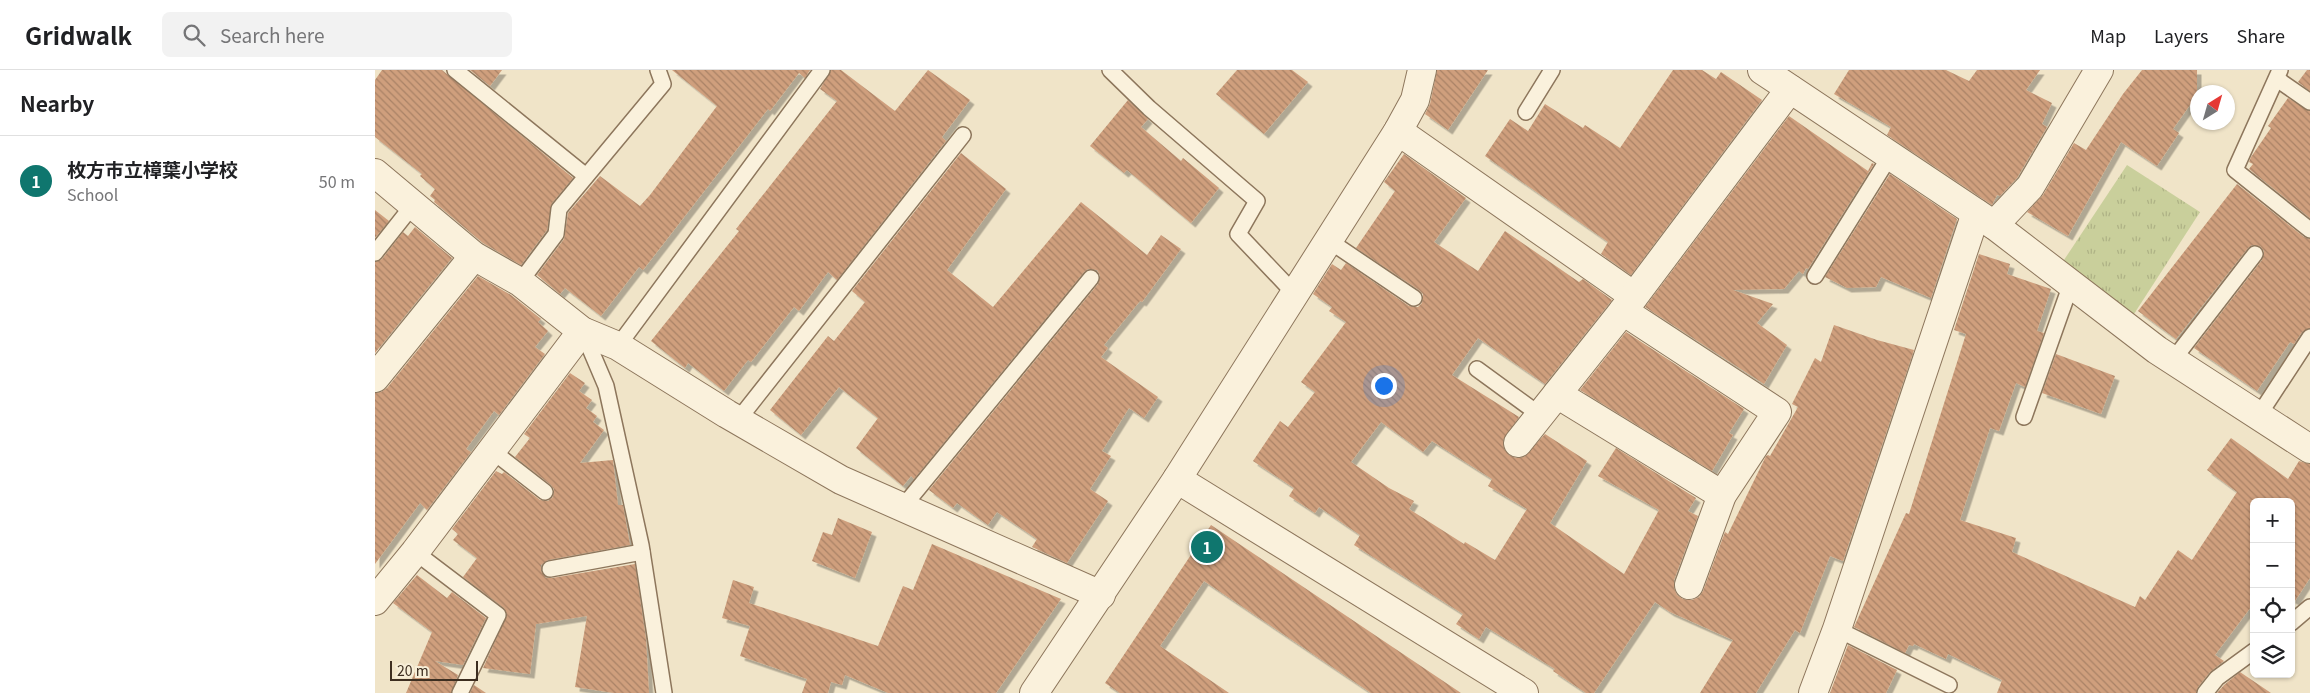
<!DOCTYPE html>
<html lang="en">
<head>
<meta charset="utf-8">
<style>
  :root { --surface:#fff; --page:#f2f2f2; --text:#202124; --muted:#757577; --line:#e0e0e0; --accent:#0f766e }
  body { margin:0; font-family:Georgia,"Noto Sans JP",serif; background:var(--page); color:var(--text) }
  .controls { position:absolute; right:15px; bottom:15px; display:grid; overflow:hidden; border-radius:8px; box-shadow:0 1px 4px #0004 }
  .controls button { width:45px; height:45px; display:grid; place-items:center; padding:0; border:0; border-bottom:1px solid var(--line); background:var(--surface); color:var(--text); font:25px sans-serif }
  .compass { position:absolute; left:1815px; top:15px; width:45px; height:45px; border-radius:50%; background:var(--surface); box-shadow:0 1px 4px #0004; rotate:37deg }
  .scale { position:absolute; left:15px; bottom:12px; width:88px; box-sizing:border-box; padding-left:5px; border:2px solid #3d2e20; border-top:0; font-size:14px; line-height:18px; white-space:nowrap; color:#3d2e20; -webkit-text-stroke:4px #f7eed8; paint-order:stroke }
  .you { position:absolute; left:1008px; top:315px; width:18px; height:18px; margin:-12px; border:4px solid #fff; border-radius:50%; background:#1a73e8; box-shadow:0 0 0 8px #1a73e833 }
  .badge { display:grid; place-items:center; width:32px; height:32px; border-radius:50%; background:var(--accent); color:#fff; font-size:16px; font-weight:700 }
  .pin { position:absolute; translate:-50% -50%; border:2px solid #fff; box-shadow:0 1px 5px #0006 }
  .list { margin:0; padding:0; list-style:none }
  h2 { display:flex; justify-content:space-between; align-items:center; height:65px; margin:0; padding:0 20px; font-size:21px }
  h2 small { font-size:16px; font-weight:400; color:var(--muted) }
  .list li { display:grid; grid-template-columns:32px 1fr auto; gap:15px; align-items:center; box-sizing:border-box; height:90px; padding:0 20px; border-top:1px solid var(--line) }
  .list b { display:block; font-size:19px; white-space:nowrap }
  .list p { margin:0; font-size:16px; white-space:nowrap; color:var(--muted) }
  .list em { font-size:16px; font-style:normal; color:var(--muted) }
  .icon { flex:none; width:28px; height:28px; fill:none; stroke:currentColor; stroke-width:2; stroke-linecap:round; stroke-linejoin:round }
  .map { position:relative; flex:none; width:1935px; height:623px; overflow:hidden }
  header { display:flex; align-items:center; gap:30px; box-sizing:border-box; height:70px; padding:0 25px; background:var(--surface); border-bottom:1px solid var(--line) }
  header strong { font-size:24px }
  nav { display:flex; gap:28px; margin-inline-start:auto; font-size:18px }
  .search { width:350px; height:45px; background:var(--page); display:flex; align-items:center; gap:12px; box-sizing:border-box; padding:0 18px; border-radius:8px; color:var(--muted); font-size:19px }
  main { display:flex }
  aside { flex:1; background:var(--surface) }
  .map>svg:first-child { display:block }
  .park { fill:url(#park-tufts) }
  .building { fill:url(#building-back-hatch); fill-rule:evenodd; filter:url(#shadow) }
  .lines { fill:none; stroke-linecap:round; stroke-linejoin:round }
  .service-casing { stroke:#8d765c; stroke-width:18 }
  .minor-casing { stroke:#8d765c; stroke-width:30 }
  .tertiary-casing { stroke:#8d765c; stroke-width:30 }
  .service { stroke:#faf1dc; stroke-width:15 }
  .minor { stroke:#faf1dc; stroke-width:28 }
  .tertiary { stroke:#faf1dc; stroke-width:28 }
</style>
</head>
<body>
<header>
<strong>Gridwalk</strong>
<div class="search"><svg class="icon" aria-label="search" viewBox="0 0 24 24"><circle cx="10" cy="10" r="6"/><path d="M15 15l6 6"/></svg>Search here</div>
<nav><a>Map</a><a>Layers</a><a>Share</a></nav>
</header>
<main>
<aside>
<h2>Nearby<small></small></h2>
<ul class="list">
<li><span class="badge">1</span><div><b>枚方市立樟葉小学校</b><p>School</p></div><em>50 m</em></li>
</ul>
</aside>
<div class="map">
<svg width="1935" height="623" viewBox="0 0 1935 623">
  <defs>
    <pattern id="park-tufts" width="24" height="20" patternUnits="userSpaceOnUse" patternTransform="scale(1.25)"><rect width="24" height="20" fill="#c9cf9b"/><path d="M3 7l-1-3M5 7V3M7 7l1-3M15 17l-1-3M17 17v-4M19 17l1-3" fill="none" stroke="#aeb285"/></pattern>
    <pattern id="building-back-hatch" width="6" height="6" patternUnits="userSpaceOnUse" patternTransform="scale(1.25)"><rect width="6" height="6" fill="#cf9f7d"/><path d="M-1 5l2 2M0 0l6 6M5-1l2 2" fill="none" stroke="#a98266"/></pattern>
    <filter id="shadow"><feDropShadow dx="4.5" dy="4.5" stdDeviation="0" flood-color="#0004"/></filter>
  </defs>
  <rect width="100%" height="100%" fill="#f0e4c8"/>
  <path class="park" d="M1752 95 1825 142 1759 244 1685 196Z"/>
  <g class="building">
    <path d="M7 0H67L198 108 177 133 172 160 146 195 108 173 59 132 60 130 55 126 60 119 45 106 47 104 0 67V10Z"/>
    <path d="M95 0H127L115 16Z"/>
    <path d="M297 0H435L430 8 424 3 395 41 393 39 268 200 264 197 226 246 190 218 185 224 162 205 189 169 193 143 225 106 265 136 275 125 342 36Z"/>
    <path d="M456 0H466L520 41 553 0 595 30 567 67 571 71 462 210 453 202 424 241 419 237 376 292 373 290 349 321 313 293 310 298 276 271 364 161 361 159 462 31 445 19Z"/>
    <path d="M862 0H917L933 12 889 64 841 24Z"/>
    <path d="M1062 0H1113L1073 60 1050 44 1055 34Z"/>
    <path d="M1298 0H1327L1341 9 1346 2 1387 30 1256 205 1226 184 1233 172 1110 86 1135 49 1153 61 1170 34 1208 58 1210 55 1245 78Z"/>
    <path d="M1474 0H1571L1594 11 1602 0H1665L1651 20 1677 33 1667 54 1672 57 1642 108 1625 126 1622 125 1617 135 1512 65 1516 57 1459 24Z"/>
    <path d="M1767 0H1822V25L1798 59 1804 63 1782 96 1746 72 1693 166 1652 142 1668 125 1699 73 1711 80 1748 24Z"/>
    <path d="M1932 0H1935V21L1923 12Z"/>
    <path d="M1913 28 1935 41V148L1874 99 1878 94 1874 92 1876 87 1896 58 1893 56Z"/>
    <path d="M753 30 773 49 766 57 806 91 808 88 844 118 816 153 752 100 749 103 715 76Z"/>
    <path d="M1414 46 1493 101 1497 93 1499 94 1433 199 1431 198 1428 204 1424 201 1409 219 1358 220 1398 234 1382 253 1412 275 1389 314 1270 237Z"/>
    <path d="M586 83 631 119 572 200 618 237 706 132 772 185 786 165 806 179 767 232 765 231 729 275 733 278 726 287 783 327 769 348 754 338 727 381 736 386 715 419 733 431 692 493 657 477 662 469 622 442 613 455 582 433 578 438 554 420 723 214 725 205 722 200 713 199 709 202 539 409 536 406 528 416 481 378 503 348 464 317 426 365 395 340 453 266 459 271 490 232 477 221Z"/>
    <path d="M1029 84 1091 128 1059 172 1103 201 1130 161 1204 212 1208 209 1237 230 1170 314 1103 268 1077 305 1144 347 1128 370 1129 379 1134 385 1141 388 1149 387 1170 364 1212 391 1175 453 1249 504 1284 440 1223 406 1241 378 1321 428 1313 441 1323 446 1299 510V518L1302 525 1308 529 1317 530 1324 527 1328 521 1350 462 1353 464 1391 386 1393 385 1395 386 1423 337 1417 334 1440 288 1446 292 1459 255 1502 270 1539 280 1468 491 1455 486 1425 563 1420 560 1381 623H1325L1358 570 1295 542 1280 532 1219 623H1211L1178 601 1180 599 1111 557 1104 569 1081 554 1088 544 979 475 985 465 944 437 940 443 914 426 919 418 878 391 905 351 913 357 940 322 926 312 971 252 954 241 957 237 938 224 957 194 966 200 971 193 1034 236 1043 237 1047 233 1048 224 1044 220 981 178 1020 121 1009 112ZM1006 352 1048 382 1057 371 1117 409 1113 416 1152 439 1120 490 1090 472 1089 474 1034 439 1039 431 1014 418 976 392Z"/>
    <path d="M1515 104 1582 149 1556 228 1506 207 1501 217 1472 218 1450 207Z"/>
    <path d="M1862 114 1929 167 1935 169V258L1927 262 1919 274 1915 272 1882 321 1819 278 1887 190 1889 181 1885 176 1877 175 1873 178 1801 269 1763 241Z"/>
    <path d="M0 140 14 151 0 168Z"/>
    <path d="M40 157 77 188 0 283V192L7 189 28 162 33 166Z"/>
    <path d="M1604 184 1635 194 1632 204 1676 219 1662 261 1669 263 1650 317 1641 313 1624 361 1615 358 1585 450 1641 468 1637 482 1760 537 1765 526 1770 530 1803 480 1817 490 1862 422 1832 400 1856 368 1913 409 1924 391 1935 394V508L1920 531 1916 529V432H1879V533L1840 585 1849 591 1835 602 1823 617 1821 623H1622L1627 610 1573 584 1571 589 1539 574 1538 576 1534 575 1530 583 1479 557 1531 443 1534 444 1591 264 1579 260Z"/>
    <path d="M103 206 136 225 166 249 163 252 173 261 160 277 170 284 124 345 119 341 91 379 96 382 52 440 45 433 0 494V323L6 322 12 318Z"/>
    <path d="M1251 262 1369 339 1354 363 1358 365 1337 401 1205 320Z"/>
    <path d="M1681 284 1740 306 1726 344 1667 323Z"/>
    <path d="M195 303 210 313 204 321 217 330 211 338 222 346 218 352 229 360 205 393 238 390 243 435H248L255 475 173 490 166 495V501L171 508H177L260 494 271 569 274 623H239L200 617 212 546 161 554 155 604 108 598 132 545 129 538 88 507 102 488 78 470 83 464 77 459 121 401 127 404 129 402 165 430 173 431 178 427 179 419 176 415 140 387 155 368 149 364Z"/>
    <path d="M463 448 497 462 480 508 437 491 448 462 457 465Z"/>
    <path d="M836 455 1086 623H996L829 511 785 576 854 623H745L730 613Z"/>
    <path d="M557 474 686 529 621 623H513L470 605 467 615 456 612 453 623H427L432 609 365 586 375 556 347 548 358 510 379 517 374 533 503 576 528 516 538 520Z"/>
    <path d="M42 505 72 528 77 522 111 548 88 595 60 591 83 605 76 623H31L57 562 18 533Z"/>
    <path d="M1473 575 1522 600 1511 623H1455Z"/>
    <path d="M1865 602 1896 623H1842L1849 615Z"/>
    <path d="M99 615 111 623H95Z"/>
  </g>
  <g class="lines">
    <defs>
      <g id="service">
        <path d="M80 0 211 106"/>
        <path d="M735 0 774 38 882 131 863 164 919 223"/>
        <path d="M1905 0 1860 100 1935 160"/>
        <path d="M1902 9 1935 32"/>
        <path d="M1151 42 1177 0"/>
        <path d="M953 170 1039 228"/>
        <path d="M0 183 38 135"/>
        <path d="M1440 206 1515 86"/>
        <path d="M145 212 181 164 184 139 288 14 283 0"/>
        <path d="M208 262 231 316 266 475 289 623"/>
        <path d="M243 276 447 0"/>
        <path d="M1798 290 1880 184"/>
        <path d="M1102 299 1165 345"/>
        <path d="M1884 345 1935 267"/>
        <path d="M1649 347 1696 214"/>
        <path d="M363 350 588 65"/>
        <path d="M116 380 170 422"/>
        <path d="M527 438 716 208"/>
        <path d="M40 482 123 545 85 623"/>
        <path d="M175 499 267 482"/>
        <path d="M1916 553 1935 537"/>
        <path d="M1462 559 1574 615"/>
        <path d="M1830 623 1842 608 1879 581"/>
      </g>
      <g id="minor">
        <path d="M1387 0 1619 155 1782 280 1935 379"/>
        <path d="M1023 61 1259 226"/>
        <path d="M0 103 99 186 145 212 207 261 243 276 352 344 466 410 726 525"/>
        <path d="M1619 155 1655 117 1724 0"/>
        <path d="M0 308 99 186"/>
        <path d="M1182 324 1347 425"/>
        <path d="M1143 373 1248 241"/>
        <path d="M802 409 1149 623"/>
        <path d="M1314 515 1347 425 1402 342 1248 241 1415 19"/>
        <path d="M0 531 40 482 207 261"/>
        <path d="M1438 623 1462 559 1601 143"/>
      </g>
      <path id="tertiary" d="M659 623 802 409 1023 61 1040 30 1047 0"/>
    </defs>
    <use href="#service" class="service-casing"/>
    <use href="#minor" class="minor-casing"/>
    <use href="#tertiary" class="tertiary-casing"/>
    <use href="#service" class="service"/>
    <use href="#minor" class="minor"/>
    <use href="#tertiary" class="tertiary"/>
  </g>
</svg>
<div class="controls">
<button>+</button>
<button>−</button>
<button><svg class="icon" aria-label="locate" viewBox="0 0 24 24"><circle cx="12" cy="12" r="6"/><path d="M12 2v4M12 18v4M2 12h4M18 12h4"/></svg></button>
<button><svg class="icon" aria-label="layers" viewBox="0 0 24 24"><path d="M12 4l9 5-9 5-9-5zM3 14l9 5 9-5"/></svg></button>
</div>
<svg class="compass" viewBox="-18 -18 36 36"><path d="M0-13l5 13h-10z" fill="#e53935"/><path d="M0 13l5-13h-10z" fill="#757577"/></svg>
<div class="scale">20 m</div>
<div class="you"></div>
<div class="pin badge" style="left:832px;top:477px">1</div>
</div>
</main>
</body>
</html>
